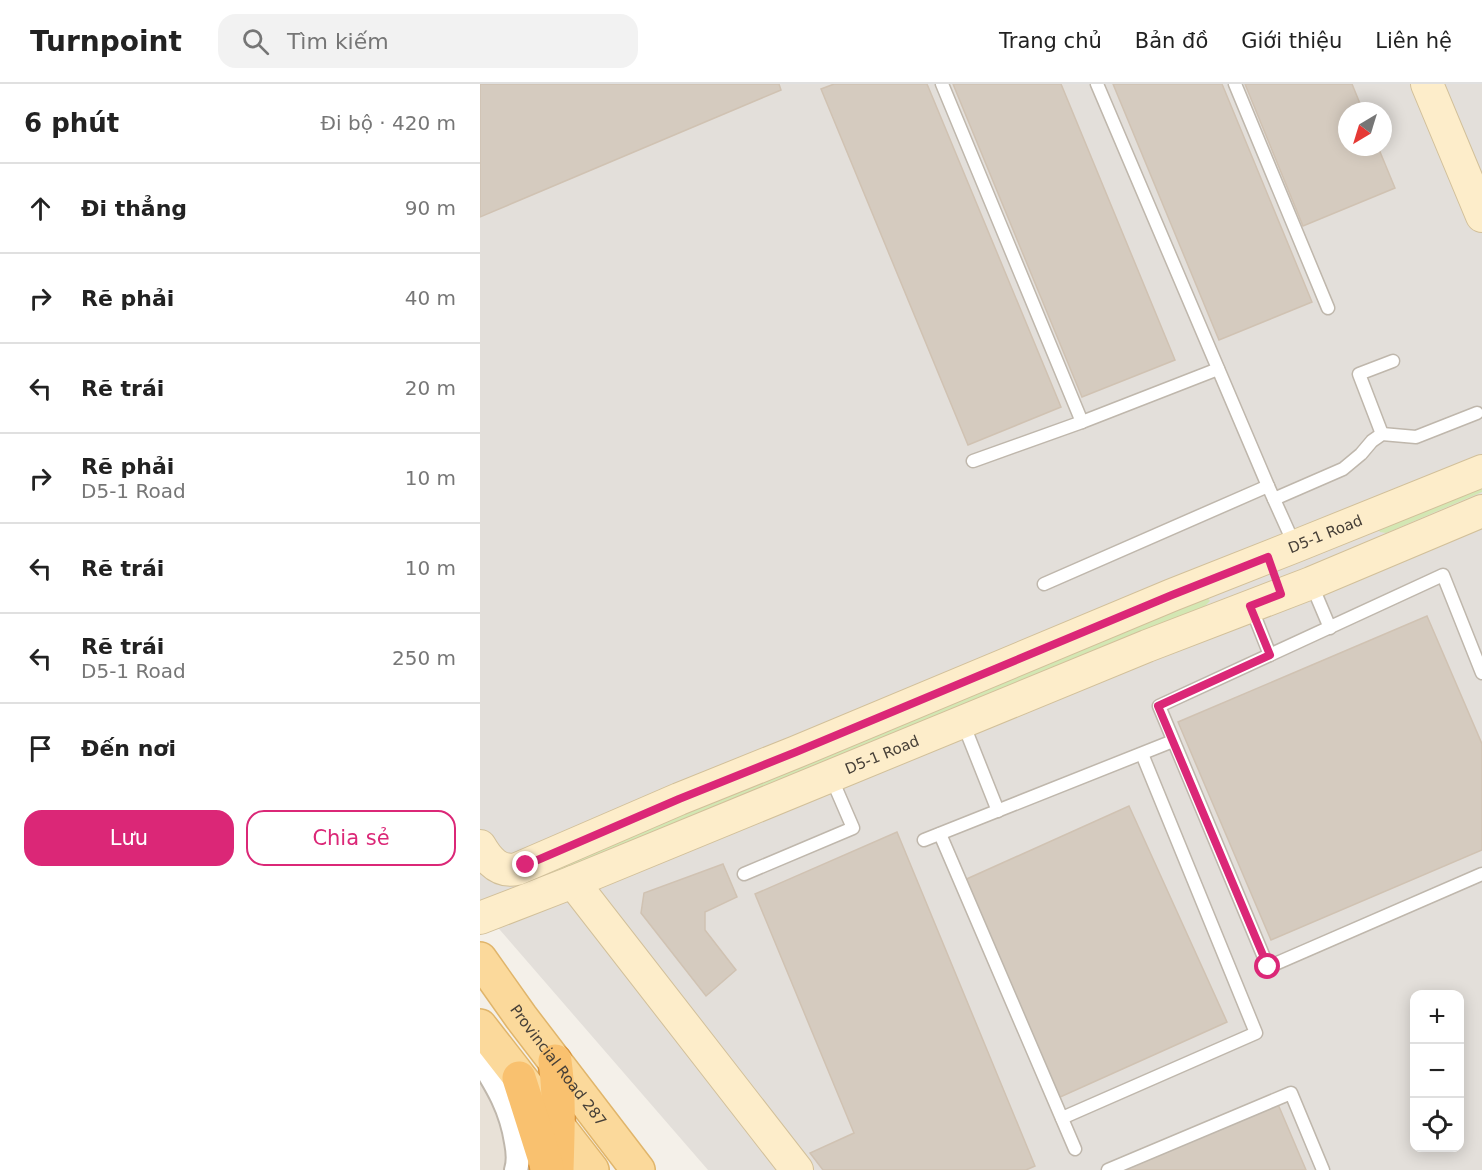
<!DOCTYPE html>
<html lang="vi">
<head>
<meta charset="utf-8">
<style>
  :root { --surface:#fff; --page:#f2f2f2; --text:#222; --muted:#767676; --line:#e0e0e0; --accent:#db2777 }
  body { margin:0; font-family:"DejaVu Sans",sans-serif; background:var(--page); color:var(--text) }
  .controls { position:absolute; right:18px; bottom:18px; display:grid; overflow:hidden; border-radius:12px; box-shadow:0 3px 15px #0003 }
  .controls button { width:54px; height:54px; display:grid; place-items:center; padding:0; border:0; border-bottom:2px solid var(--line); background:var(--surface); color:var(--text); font:30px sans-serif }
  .compass { position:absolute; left:858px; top:18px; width:54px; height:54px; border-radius:50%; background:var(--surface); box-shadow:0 3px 15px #0003; rotate:218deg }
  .stop { position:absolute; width:18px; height:18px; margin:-14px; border:4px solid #db2777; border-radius:50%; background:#fff }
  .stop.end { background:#db2777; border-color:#fff; box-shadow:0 2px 6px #0008 }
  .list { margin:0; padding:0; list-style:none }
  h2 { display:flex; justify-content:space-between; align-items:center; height:78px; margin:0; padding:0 24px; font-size:26px }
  h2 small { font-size:20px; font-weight:400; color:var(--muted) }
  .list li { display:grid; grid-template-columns:39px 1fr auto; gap:18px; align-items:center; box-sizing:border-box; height:90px; padding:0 24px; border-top:2px solid var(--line) }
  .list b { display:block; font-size:22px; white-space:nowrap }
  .list p { margin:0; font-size:20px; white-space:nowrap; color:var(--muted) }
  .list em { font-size:20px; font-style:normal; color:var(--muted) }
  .actions { display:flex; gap:12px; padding:18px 24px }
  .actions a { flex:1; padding:14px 0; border:2px solid var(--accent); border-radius:18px; text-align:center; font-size:21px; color:var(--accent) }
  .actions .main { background:var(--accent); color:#fff }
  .icon { flex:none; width:33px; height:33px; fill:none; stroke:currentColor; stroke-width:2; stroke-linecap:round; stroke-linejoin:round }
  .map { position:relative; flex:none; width:1002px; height:1086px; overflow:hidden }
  header { display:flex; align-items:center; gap:36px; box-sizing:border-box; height:84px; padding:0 30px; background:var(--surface); border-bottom:2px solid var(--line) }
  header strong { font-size:28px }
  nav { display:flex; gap:33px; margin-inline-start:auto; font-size:21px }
  .search { width:420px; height:54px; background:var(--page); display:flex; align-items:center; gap:15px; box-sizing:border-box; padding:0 21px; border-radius:18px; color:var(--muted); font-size:22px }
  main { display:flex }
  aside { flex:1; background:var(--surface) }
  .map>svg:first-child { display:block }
  .residential { fill:#e8e1d7 }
  .industrial { fill:#e3dfda; fill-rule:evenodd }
  .green { fill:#d3e7b3 }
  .building { fill:#d5cbbf; stroke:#d0c2b2; stroke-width:1.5 }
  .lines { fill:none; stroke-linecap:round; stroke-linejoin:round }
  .lane-casing { stroke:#bfb7ac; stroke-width:15 }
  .street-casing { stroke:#bfb7ac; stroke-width:26 }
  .secondary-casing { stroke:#d2c09a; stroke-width:34 }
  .primary-casing { stroke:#e0b56b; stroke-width:36 }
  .highway-casing { stroke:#d8953f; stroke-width:36 }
  .lane { stroke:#fff; stroke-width:12 }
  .street { stroke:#fff; stroke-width:22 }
  .secondary { stroke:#fdedca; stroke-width:32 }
  .primary { stroke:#fbd99b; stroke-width:33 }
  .highway { stroke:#f9c16f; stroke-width:33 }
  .route { stroke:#db2777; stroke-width:8 }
  .labels { text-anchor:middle; stroke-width:4.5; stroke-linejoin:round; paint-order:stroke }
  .street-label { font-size:15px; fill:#474038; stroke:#fff }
</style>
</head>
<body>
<header>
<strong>Turnpoint</strong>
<div class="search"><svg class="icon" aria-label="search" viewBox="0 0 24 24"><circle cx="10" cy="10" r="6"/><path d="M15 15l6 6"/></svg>Tìm kiếm</div>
<nav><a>Trang chủ</a><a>Bản đồ</a><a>Giới thiệu</a><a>Liên hệ</a></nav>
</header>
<main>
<aside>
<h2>6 phút<small>Đi bộ · 420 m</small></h2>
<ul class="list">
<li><svg class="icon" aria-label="ahead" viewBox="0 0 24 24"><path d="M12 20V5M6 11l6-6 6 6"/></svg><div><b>Đi thẳng</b></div><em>90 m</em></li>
<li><svg class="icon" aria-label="right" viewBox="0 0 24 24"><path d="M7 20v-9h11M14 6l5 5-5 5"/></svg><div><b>Rẽ phải</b></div><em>40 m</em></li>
<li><svg class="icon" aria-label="left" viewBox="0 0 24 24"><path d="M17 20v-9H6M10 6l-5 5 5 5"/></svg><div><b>Rẽ trái</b></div><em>20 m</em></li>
<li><svg class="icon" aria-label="right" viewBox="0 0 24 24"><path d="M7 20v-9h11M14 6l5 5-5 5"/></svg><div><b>Rẽ phải</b><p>D5-1 Road</p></div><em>10 m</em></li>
<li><svg class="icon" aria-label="left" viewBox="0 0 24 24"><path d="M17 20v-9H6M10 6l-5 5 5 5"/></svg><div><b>Rẽ trái</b></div><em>10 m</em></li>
<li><svg class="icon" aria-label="left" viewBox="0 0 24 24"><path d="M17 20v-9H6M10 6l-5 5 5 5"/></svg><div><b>Rẽ trái</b><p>D5-1 Road</p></div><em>250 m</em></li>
<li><svg class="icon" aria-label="arrive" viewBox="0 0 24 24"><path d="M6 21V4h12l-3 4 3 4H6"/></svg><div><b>Đến nơi</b></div></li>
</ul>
<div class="actions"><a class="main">Lưu</a><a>Chia sẻ</a></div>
</aside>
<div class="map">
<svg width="1002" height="1086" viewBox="0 0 1002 1086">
  <rect width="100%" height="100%" fill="#f4f0e9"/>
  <path class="residential" d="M0 985 22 1017 36 1086H0Z"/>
  <path class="industrial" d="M0 0H1002V1086H228L0 823ZM867 27H903V63H867ZM934 910H980V1064H934Z"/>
  <g class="green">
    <path d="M1002 396V408L906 449 900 448 898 445Z"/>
    <path d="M727 513 730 517 725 522 77 792 72 791 69 788V786Z"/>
  </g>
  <g class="building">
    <path d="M0 0H299L301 6 0 133Z"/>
    <path d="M354 0H447L581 323 488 361 341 5Z"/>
    <path d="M473 0H581L695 276 602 313Z"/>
    <path d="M633 0H742L832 218 739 256Z"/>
    <path d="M765 0H872L883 27H867V63H898L915 104 823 142Z"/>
    <path d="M947 532 1002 660V766L791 856 698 638Z"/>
    <path d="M649 722 747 938 578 1014 480 798Z"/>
    <path d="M417 748 555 1082 546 1086H343L330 1069 374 1049 275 810Z"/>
    <path d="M243 780 257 813 225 828V846L256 886 226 912 161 829 164 809Z"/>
    <path d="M797 1018 826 1086H630Z"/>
  </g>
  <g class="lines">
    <defs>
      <g id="lane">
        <path d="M462 0 602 338"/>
        <path d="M617 0 788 402 815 462"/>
        <path d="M755 0 848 224"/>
        <path d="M902 350 879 290 913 277"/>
        <path d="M493 377 602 338 738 285"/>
        <path d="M794 415 863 385 881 370 892 357 902 350 936 353 997 329"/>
        <path d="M831 499 850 544"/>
        <path d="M564 500 788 402"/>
        <path d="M771 523 790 571"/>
        <path d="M1002 589 963 491 679 622 788 883 1002 790"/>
        <path d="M483 639 518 727"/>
        <path d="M460 750 595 1065"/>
        <path d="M444 756 693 657"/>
        <path d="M264 790 373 744 351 693"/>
        <path d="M582 1034 776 949 662 670"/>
        <path d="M628 1086 811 1009 843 1086"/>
      </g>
      <path id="street" d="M0 975C17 1002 31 1025 36 1058 38 1068 39 1076 36 1086"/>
      <g id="secondary">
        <path d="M947 0 1002 132"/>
        <path id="s1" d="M0 762C8 776 19 789 37 785L199 715 316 668 692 511 816 462 1002 387"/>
        <path d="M93 798 317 1086"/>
        <path id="s2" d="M0 834 93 798 667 562 831 499 1002 427"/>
      </g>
      <g id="primary">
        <path id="s3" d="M0 875 41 933 158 1086"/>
        <path d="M0 942 112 1086"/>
      </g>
      <g id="highway">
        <path d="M75 977C80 1013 78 1050 77 1086"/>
        <path d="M39 994 66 1079 67 1086"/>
      </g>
    </defs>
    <use href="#lane" class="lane-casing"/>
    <use href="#street" class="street-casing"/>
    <use href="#secondary" class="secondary-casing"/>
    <use href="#primary" class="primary-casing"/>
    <use href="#highway" class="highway-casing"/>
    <use href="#lane" class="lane"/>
    <use href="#street" class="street"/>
    <use href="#secondary" class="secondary"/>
    <use href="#primary" class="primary"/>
    <use href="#highway" class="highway"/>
  </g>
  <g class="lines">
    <path class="route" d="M46 781 199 715 316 668 692 511 788 473 801 510 770 522 790 571 678 622 788 883"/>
  </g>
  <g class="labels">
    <g class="street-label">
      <text dy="5" stroke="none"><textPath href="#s1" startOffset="922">D5-1 Road</textPath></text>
      <text dy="5" stroke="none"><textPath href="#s2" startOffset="434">D5-1 Road</textPath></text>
      <text dy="5" stroke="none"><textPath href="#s3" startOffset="132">Provincial Road 287</textPath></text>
    </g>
  </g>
</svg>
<div class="controls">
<button>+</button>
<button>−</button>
<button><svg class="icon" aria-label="locate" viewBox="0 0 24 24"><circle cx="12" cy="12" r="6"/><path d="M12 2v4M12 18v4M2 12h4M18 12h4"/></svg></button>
</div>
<svg class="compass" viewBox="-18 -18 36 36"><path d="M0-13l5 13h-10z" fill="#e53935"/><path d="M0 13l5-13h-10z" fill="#767676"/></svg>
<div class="stop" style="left:788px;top:883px"></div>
<div class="stop end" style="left:46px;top:781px"></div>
</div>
</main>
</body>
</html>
